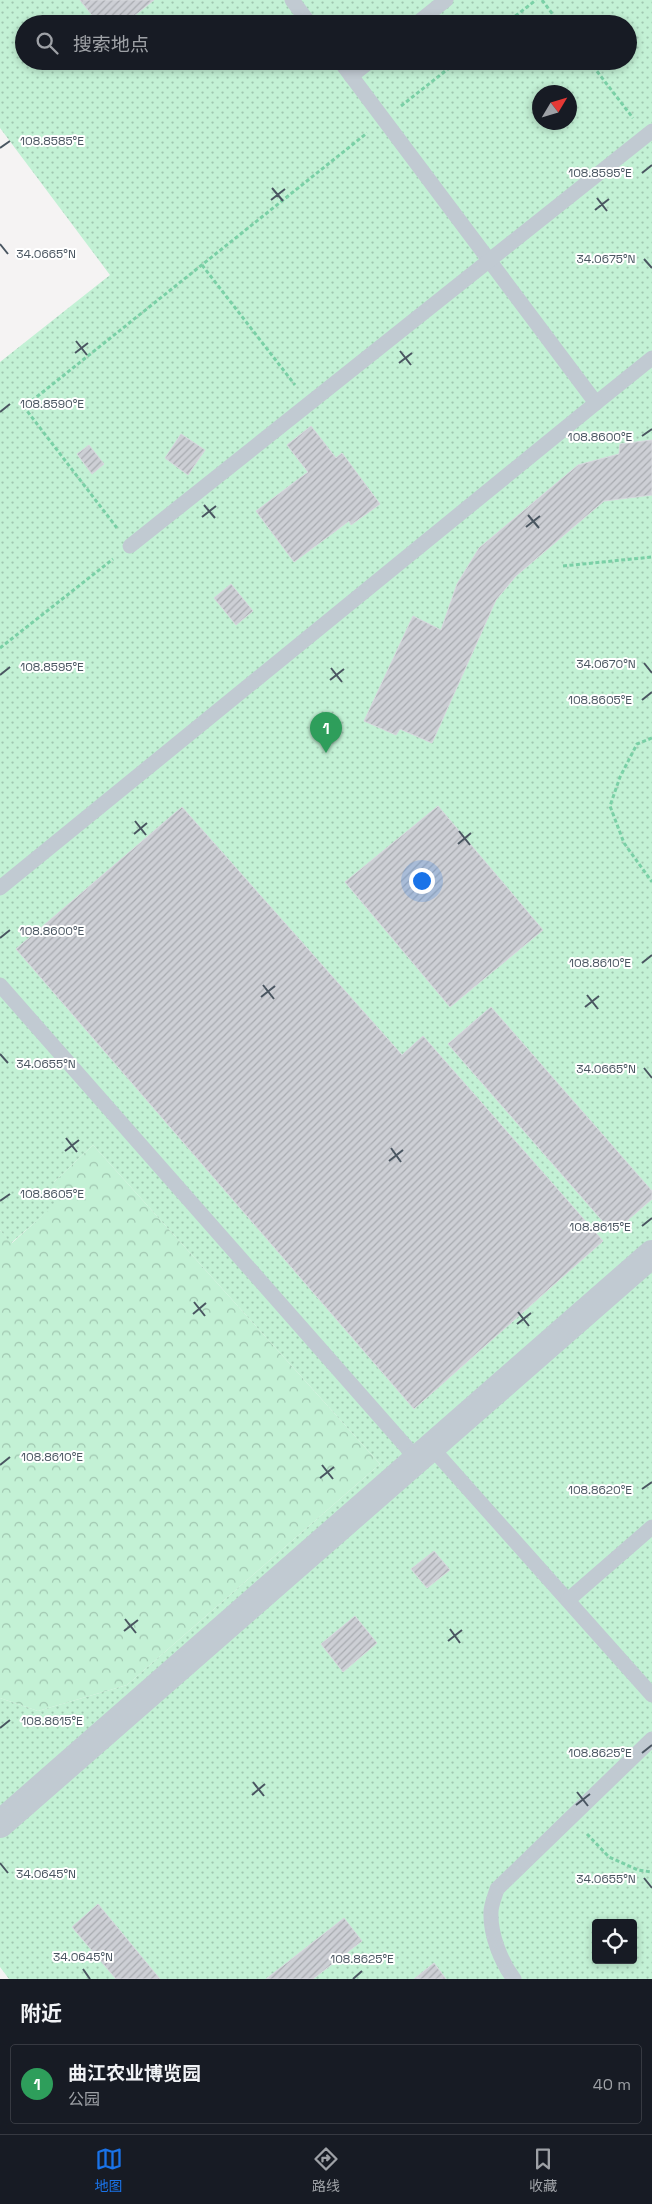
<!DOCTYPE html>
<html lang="zh">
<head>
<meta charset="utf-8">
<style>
  :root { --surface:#171b24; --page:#20242c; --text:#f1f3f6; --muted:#9ea1a6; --line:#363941; --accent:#1a73e8 }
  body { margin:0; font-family:"Space Grotesk","Noto Sans SC",sans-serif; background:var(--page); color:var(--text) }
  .controls { position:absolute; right:15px; bottom:15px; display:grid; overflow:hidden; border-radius:5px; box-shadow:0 2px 8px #0003 }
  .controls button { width:45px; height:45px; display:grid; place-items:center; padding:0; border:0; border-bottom:1px solid var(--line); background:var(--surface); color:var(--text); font:25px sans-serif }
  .compass { position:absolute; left:532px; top:85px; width:45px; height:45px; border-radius:50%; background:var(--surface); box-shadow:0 2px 8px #0003; rotate:52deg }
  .you { position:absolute; left:421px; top:880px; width:18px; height:18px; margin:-12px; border:4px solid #fff; border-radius:50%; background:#1a73e8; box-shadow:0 0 0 8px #1a73e833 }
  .badge { display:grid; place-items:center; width:32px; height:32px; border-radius:50%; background:var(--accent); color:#fff; font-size:16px; font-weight:700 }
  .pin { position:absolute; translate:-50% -41px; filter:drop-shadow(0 1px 2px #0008) }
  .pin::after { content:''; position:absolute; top:26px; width:18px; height:15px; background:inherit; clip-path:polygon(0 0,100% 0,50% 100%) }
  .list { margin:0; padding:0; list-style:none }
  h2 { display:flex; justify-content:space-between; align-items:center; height:65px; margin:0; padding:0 20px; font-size:21px }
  h2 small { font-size:16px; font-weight:400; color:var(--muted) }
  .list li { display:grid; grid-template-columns:32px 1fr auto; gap:15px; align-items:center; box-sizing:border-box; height:80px; margin:0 10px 10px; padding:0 10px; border:1px solid var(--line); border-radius:5px }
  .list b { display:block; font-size:19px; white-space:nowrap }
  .list p { margin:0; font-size:16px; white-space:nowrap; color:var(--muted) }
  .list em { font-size:16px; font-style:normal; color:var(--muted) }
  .icon { flex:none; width:28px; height:28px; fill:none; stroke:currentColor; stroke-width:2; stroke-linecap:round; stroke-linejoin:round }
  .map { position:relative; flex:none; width:652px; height:1979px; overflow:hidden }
  .search { position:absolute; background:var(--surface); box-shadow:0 2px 8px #0003; left:15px; right:15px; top:15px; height:55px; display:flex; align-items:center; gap:12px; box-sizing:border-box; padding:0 18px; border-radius:28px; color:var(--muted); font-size:19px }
  .sheet { height:155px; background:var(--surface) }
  nav { display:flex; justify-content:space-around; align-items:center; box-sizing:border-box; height:70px; border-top:1px solid var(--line); background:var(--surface); font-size:14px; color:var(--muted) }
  nav a { display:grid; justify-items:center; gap:2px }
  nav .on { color:var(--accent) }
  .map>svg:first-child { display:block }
  .forest { fill:url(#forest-crowns) }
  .park { fill:url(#park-dots); fill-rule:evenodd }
  .building { fill:url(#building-hatch); stroke:#d7d9de }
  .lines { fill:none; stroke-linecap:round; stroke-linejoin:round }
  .path { stroke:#7ad0a6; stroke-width:3; stroke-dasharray:4 2.5; stroke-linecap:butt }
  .service { stroke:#c1cad2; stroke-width:15 }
  .minor { stroke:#c1cad2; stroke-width:28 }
  .ticks { fill:none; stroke:#4a5661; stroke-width:2 }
  .ticks-label { font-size:12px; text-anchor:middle; fill:#4a5661; stroke:#fff; stroke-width:4; stroke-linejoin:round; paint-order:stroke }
</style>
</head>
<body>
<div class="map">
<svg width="652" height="1979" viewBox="0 0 652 1979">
  <defs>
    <pattern id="forest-crowns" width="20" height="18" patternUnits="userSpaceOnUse" patternTransform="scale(1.25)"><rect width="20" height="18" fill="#c3f1d5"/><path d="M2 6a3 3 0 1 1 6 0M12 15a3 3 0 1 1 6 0" fill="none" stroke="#a0c6b0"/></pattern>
    <pattern id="park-dots" width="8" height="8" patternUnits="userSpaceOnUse" patternTransform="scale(1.25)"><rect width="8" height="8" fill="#c3f1d5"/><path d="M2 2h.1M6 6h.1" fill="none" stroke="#a0c6b0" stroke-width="1.8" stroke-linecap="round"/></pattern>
    <pattern id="building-hatch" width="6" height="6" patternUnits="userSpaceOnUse" patternTransform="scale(1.25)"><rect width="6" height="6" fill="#cdcfd5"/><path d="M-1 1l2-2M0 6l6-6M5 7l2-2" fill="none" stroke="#a8abb0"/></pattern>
  </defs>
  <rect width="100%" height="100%" fill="#f5f3f3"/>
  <path class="forest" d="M93 1145 380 1464 127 1685 38 1711 0 1698V1230L12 1243 54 1205V1182Z"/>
  <path class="park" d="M0 0H652V1979H9L0 1967V1698L38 1711 127 1685 380 1464 93 1145 54 1182 55 1205 11 1243 0 1230V362L110 275 0 128ZM24 24H628V61H24ZM540 92H570V122H540ZM596 1923H633V1960H596Z"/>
  <g class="building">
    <path d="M80 0H154L124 24H99Z"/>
    <path d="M311 426 336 458 342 453 380 504 351 525 349 521 294 562 256 511 308 472 287 445Z"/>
    <path d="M181 434 205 450 188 475 165 458Z"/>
    <path d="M652 440V495L604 501 516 576 496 600 432 743 400 729 396 735 364 721 413 616 441 630 457 584 479 548 578 465 619 454 620 444Z"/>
    <path d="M89 445 104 464 92 474 77 454Z"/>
    <path d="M231 584 253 611 236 625 214 598Z"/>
    <path d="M438 806 543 930 450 1007 345 882Z"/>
    <path d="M182 807 402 1055 423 1036 603 1241 414 1409 16 949Z"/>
    <path d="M491 1007 652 1191V1199L613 1233 448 1044Z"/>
    <path d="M434 1551 450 1570 427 1588 411 1569Z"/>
    <path d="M355 1616 377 1643 343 1672 321 1644Z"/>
    <path d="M98 1904 160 1979H116L72 1927Z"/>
    <path d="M344 1918 362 1941 313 1979H266Z"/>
    <path d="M434 1963 446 1979H414Z"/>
  </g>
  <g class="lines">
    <g class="path">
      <path d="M542 0 560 24"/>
      <path d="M505 24 536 0"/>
      <path d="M589 61 633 118"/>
      <path d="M401 106 458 61"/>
      <path d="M202 265 295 385"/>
      <path d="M117 528 24 407 367 133"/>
      <path d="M563 566 652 557"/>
      <path d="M0 648 113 559"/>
      <path d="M652 738 637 744 620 777 610 806 624 843 652 882"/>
      <path d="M587 1834 609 1857 638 1870 652 1872"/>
    </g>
    <g class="service">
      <path d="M292 0 310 24"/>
      <path d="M416 24 446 0"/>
      <path d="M340 61 596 403 652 358"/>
      <path d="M351 76 370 61"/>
      <path d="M130 546 652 131"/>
      <path d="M0 888 596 403"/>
      <path d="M0 985 417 1459"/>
      <path d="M431 1447 652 1695"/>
      <path d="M568 1600 652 1527"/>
      <path d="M514 1979C501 1962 490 1934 491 1912 491 1905 495 1896 497 1889L652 1739"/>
    </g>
    <path class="minor" d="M0 1824 652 1254"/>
  </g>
  <path class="ticks" d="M0 148 10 141M642 173 652 165M272 188 283 201M597 198 607 211M271 200 285 189M595 210 609 199M0 244 8 254M644 259 652 268M76 341 87 355M400 351 411 365M75 353 88 343M399 363 412 353M0 412 10 404M642 436 652 429M204 505 215 518M528 515 539 528M202 517 216 506M526 527 540 516M644 663 652 673M331 668 342 682M0 675 10 667M330 680 344 669M642 700 652 692M135 821 146 835M459 831 470 845M134 834 147 823M458 844 471 833M0 938 10 930M642 963 652 955M263 985 274 999M587 995 598 1009M261 997 275 986M585 1007 599 996M0 1054 8 1063M644 1068 652 1078M66 1138 77 1152M391 1148 401 1162M65 1151 79 1140M389 1161 403 1150M0 1201 10 1194M642 1226 652 1218M194 1302 205 1316M518 1312 529 1326M193 1314 206 1303M517 1324 531 1313M0 1465 10 1457M322 1465 333 1479M320 1478 334 1467M642 1489 652 1482M125 1619 136 1633M450 1629 460 1643M124 1631 138 1620M448 1641 462 1630M0 1728 10 1720M642 1753 652 1745M253 1782 264 1796M577 1792 588 1806M252 1795 265 1784M576 1805 590 1794M0 1863 8 1873M644 1878 652 1888M83 1969 90 1979M353 1979 362 1971"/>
  <g class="ticks-label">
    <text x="52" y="145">108.8585°E</text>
    <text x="600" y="177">108.8595°E</text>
    <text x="46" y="258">34.0665°N</text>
    <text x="606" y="263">34.0675°N</text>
    <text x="52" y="408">108.8590°E</text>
    <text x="600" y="441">108.8600°E</text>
    <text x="606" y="668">34.0670°N</text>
    <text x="52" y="671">108.8595°E</text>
    <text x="600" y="704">108.8605°E</text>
    <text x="52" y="935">108.8600°E</text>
    <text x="600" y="967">108.8610°E</text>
    <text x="46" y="1068">34.0655°N</text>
    <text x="606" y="1073">34.0665°N</text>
    <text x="52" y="1198">108.8605°E</text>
    <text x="600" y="1231">108.8615°E</text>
    <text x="52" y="1461">108.8610°E</text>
    <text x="600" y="1494">108.8620°E</text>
    <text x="52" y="1725">108.8615°E</text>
    <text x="600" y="1757">108.8625°E</text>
    <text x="46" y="1878">34.0645°N</text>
    <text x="606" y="1883">34.0655°N</text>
    <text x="83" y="1961">34.0645°N</text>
    <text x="362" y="1963">108.8625°E</text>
  </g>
</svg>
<div class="controls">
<button><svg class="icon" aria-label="locate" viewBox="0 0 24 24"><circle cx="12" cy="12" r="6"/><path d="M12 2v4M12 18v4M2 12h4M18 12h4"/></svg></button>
</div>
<svg class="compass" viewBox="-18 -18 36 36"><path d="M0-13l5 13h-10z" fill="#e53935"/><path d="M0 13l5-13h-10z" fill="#9ea1a6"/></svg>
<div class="you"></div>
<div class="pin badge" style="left:326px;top:753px;background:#2e9e5b">1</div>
<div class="search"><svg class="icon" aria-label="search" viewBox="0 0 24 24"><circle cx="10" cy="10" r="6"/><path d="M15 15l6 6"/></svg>搜索地点</div>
</div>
<section class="sheet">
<h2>附近<small></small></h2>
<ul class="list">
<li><span class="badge" style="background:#2e9e5b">1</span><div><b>曲江农业博览园</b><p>公园</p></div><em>40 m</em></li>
</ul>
</section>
<nav>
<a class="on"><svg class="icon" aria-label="map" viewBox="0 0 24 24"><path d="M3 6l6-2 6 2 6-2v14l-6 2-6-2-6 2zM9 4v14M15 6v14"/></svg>地图</a>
<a><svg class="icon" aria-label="directions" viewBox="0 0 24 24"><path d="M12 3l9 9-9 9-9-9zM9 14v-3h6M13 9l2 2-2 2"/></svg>路线</a>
<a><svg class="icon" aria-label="saved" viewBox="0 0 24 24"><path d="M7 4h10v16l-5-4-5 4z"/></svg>收藏</a>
</nav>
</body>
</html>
